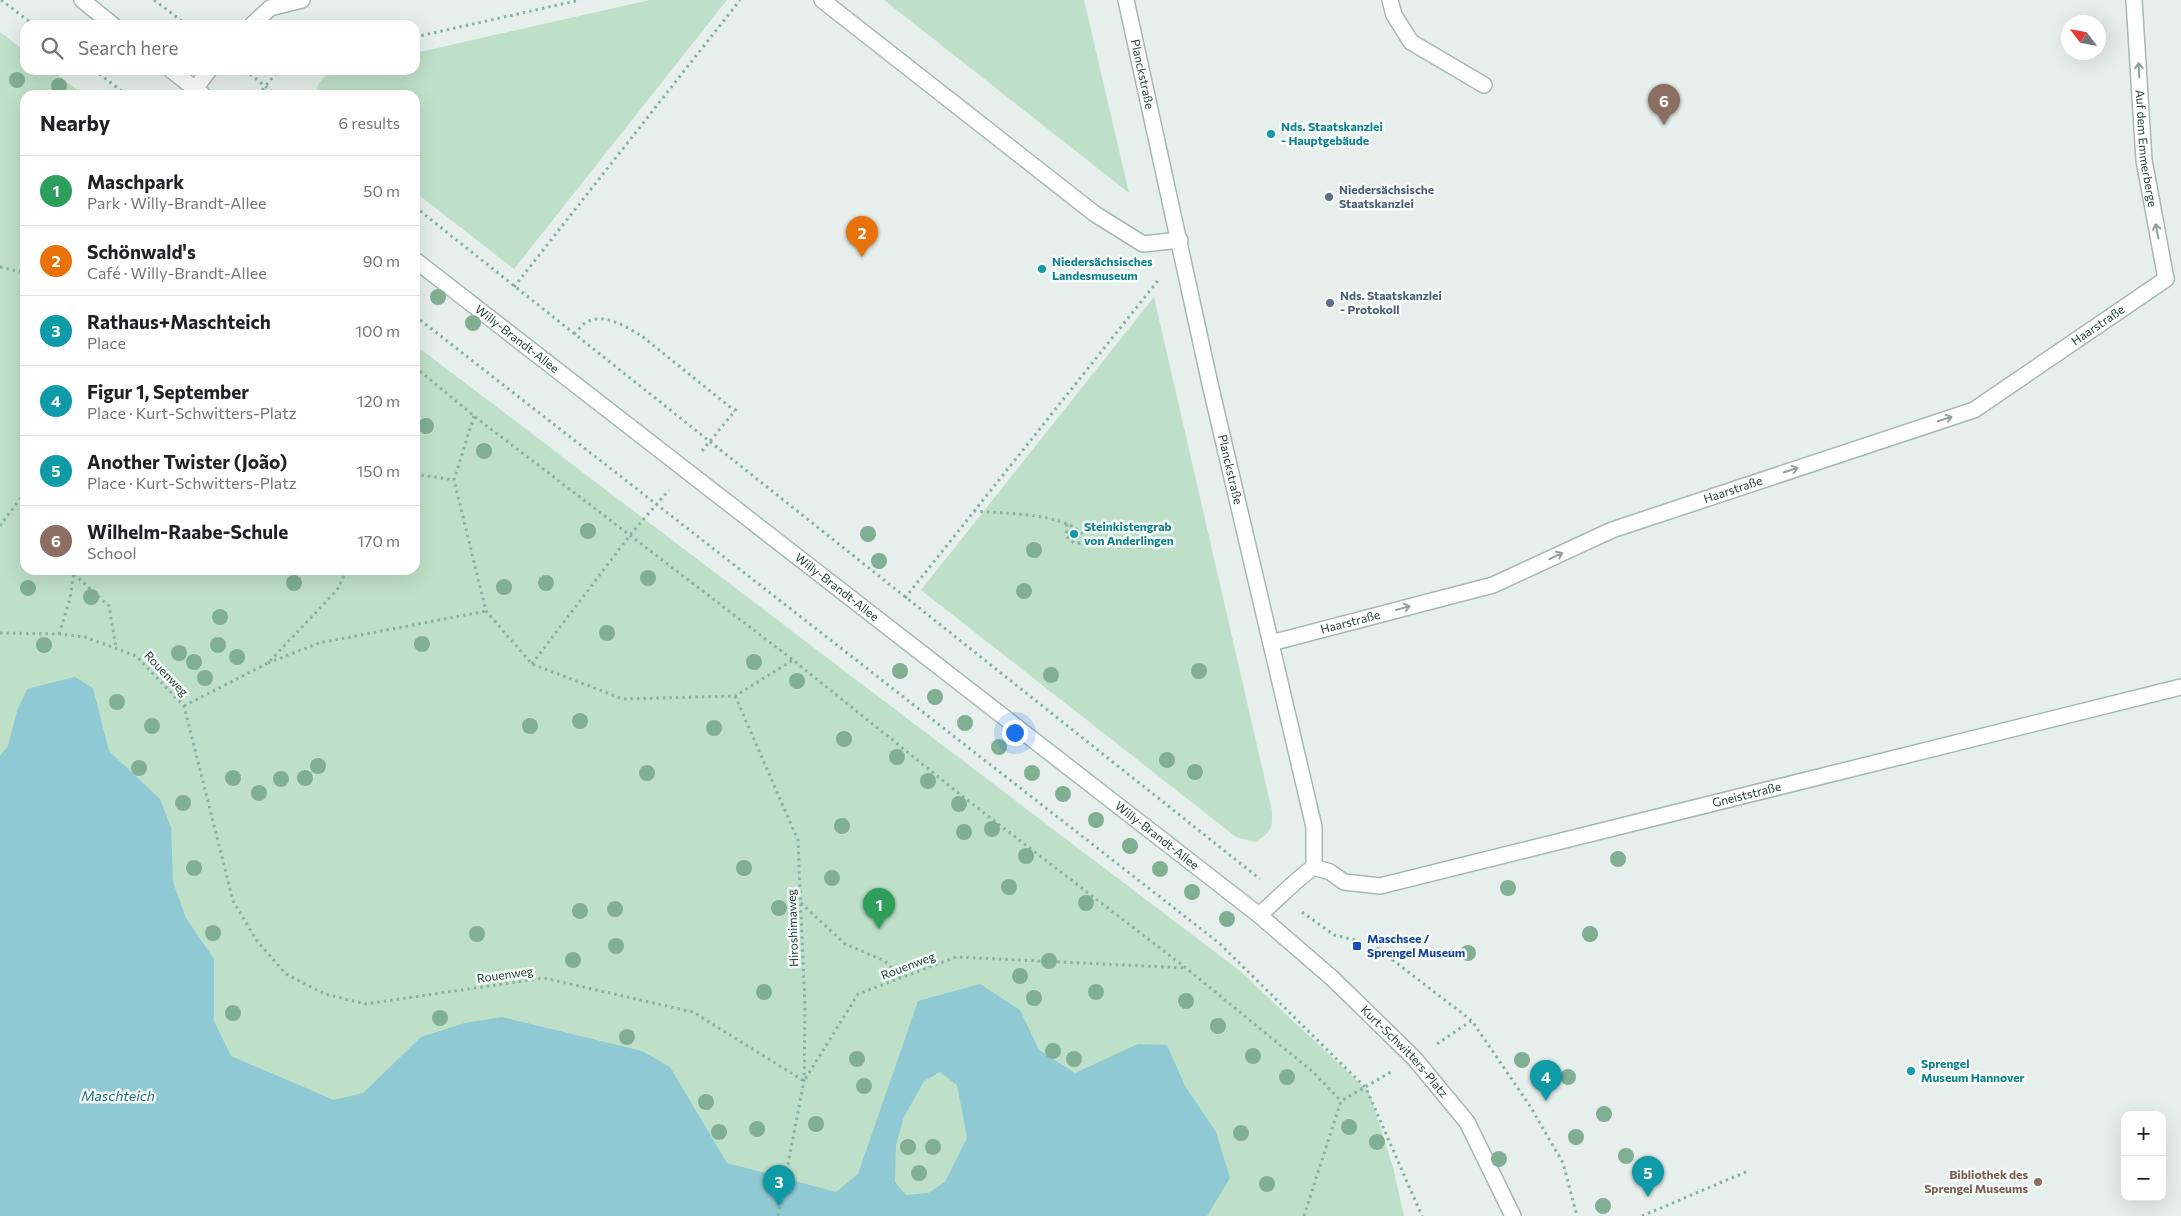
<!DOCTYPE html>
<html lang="en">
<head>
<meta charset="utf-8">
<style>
  :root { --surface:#fff; --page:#f2f2f2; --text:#202124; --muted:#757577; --line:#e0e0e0; --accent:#7f4e3f }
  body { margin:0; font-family:Commissioner,sans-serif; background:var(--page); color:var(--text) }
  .controls { position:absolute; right:15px; bottom:15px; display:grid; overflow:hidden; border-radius:10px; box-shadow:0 5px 20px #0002 }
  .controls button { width:45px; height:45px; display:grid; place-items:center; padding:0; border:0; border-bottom:1px solid var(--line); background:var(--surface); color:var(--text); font:25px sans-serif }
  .compass { position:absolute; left:2061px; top:15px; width:45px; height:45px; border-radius:50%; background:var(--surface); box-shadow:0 5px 20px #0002; rotate:302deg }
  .you { position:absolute; left:1014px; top:732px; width:18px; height:18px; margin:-12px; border:4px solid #fff; border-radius:50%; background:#1a73e8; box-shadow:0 0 0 8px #1a73e833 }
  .badge { display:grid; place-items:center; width:32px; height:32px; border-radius:50%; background:var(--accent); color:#fff; font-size:16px; font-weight:700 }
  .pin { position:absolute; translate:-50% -41px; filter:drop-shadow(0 1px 2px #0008) }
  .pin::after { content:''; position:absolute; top:26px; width:18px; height:15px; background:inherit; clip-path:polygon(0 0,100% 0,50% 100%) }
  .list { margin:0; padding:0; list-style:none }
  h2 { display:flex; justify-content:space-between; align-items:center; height:65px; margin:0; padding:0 20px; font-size:21px }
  h2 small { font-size:16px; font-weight:400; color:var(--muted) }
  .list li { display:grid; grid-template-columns:32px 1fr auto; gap:15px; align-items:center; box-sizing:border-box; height:70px; padding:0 20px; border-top:1px solid var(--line) }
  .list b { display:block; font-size:19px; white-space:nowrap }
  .list p { margin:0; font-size:16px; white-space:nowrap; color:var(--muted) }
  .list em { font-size:16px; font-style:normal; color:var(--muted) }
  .icon { flex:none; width:28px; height:28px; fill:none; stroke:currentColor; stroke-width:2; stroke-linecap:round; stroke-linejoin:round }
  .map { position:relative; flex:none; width:2181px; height:1216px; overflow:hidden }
  .search { position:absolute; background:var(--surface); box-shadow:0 5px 20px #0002; left:20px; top:20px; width:400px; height:55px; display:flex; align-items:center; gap:12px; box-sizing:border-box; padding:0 18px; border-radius:15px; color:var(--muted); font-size:19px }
  .panel { position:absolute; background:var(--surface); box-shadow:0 5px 20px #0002; left:20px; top:90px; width:400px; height:485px; border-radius:15px }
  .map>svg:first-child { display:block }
  .green { fill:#bfe0c8 }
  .water { fill:#8ec9d4; fill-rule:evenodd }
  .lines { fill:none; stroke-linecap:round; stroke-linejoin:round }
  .service-casing { stroke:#a8b8b2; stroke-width:18 }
  .minor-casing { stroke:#a8b8b2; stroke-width:18 }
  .tertiary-casing { stroke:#a8b8b2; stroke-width:18 }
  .path { stroke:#86b3a5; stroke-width:3; stroke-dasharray:2.5 4; stroke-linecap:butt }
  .service { stroke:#fff; stroke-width:15 }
  .minor { stroke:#fff; stroke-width:15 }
  .tertiary { stroke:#fff; stroke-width:15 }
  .tree { fill:#80af93 }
  .oneway { stroke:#92a09c }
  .culture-dot { fill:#0f9aa8; stroke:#f7fbf9; stroke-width:2 }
  .service-dot { fill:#5c6f8a; stroke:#f7fbf9; stroke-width:2 }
  .transit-dot { fill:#1a4fb4; stroke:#f7fbf9; stroke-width:2 }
  .education-dot { fill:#8d6e63; stroke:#f7fbf9; stroke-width:2 }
  .labels { text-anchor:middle; stroke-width:5; stroke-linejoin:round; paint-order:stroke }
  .street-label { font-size:12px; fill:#24423a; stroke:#f7fbf9 }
  .culture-label { font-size:12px; font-weight:bold; fill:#0d838f; stroke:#f7fbf9; text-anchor:start }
  .service-label { font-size:12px; font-weight:bold; fill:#4e5e75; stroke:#f7fbf9; text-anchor:start }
  .transit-label { font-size:12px; font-weight:bold; fill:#164399; stroke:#f7fbf9; text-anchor:start }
  .education-label { font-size:12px; font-weight:bold; fill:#785e54; stroke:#f7fbf9; text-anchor:end }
  .water-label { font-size:14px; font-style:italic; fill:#1c6f80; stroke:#f7fbf9 }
</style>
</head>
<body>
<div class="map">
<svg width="2181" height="1216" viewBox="0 0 2181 1216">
  <rect width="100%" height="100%" fill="#e6efeb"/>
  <g class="green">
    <path d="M650 0H727L514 269 415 192V95H315C318 81 325 73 339 70H415V53Z"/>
    <path d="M884 0H1084L1129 193Z"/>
    <path d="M0 32 25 51V70H51L84 95H25V570H415V345L1240 971 1369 1092 1393 1167 1404 1216H0Z"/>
    <path d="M1154 297 1272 811C1273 829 1270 833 1255 842L1236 837 921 590Z"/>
  </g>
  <path class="water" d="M75 677 93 688 109 751 160 799 171 827 173 882 186 918 214 959V1021L231 1056 334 1100 363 1093 421 1037 465 1023 502 1017 642 1051 670 1067 727 1163 836 1192 858 1174 918 1001 980 984 1020 1010 1039 1050 1075 1073 1138 1044 1167 1045 1185 1086 1216 1132 1230 1178 1207 1216H0V756L8 746 17 711 27 689ZM940 1072 957 1085 967 1138 945 1182 928 1193 906 1195 895 1182 896 1145 904 1117 924 1081Z"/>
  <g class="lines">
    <defs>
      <g id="service">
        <path d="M822 0 1095 214 1143 244 1180 240"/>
        <path d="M1390 0 1394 15 1411 42 1484 85"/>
      </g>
      <g id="minor">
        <path id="s1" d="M1126 0 1210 384 1314 827V867"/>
        <path id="s2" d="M2134 0 2144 160 2166 279"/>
        <path d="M252 25 270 8 302 0"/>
        <path d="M195 89 209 70"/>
        <path id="s3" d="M1271 643 1493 585 1612 530 1974 410 2166 279"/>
        <path id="s4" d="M1314 867 1330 872 1344 882 1380 886 2181 687"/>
        <path d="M1259 915C1278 899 1294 881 1314 867"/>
      </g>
      <g id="tertiary">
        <path d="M82 0 113 25"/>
        <path d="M171 70 203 95"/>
        <path id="s5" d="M415 260 1259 915 1332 978 1414 1058 1467 1122 1513 1216"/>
      </g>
    </defs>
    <use href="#service" class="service-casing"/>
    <use href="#minor" class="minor-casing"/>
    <use href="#tertiary" class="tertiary-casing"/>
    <g class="path">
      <path d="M1 0 34 25"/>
      <path d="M154 0 187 25"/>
      <path d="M415 37 580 0"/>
      <path d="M94 70 127 95"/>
      <path d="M245 70 276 95"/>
      <path d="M258 95 279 70"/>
      <path d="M415 207 1260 879"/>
      <path d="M0 267 25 273"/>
      <path d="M514 287 740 0"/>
      <path d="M415 316 1219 943 1366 1088 1422 1216"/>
      <path d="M574 334C578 331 581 326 585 323 604 311 628 328 643 337L735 411"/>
      <path d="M415 367 474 416 793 660 962 796 1186 968 1313 1072 1341 1101"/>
      <path d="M474 416 454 480 486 611 532 664 623 699 735 696 793 660"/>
      <path d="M702 451 738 407"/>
      <path d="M415 474 454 480"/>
      <path d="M974 511C1005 514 1057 512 1082 533L1084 538 1080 543H1074L1066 536 1067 523"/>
      <path d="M0 526 25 492"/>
      <path d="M74 574 109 606 116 648"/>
      <path d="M905 598 1160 278"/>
      <path d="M0 633 59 634 85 637 136 656 184 706 233 901 257 941 286 974 325 994 365 1004 544 978 693 1012 804 1081 858 994 956 957 1186 968"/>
      <path d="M59 634 70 599 74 570"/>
      <path d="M268 663 319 643 486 611"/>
      <path d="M532 664 630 535 669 490"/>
      <path d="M735 696 798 840 805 1007 804 1081 778 1216"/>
      <path d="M184 706 268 663 337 590 347 570"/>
      <path d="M801 903 845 944 885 961 901 978"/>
      <path d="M1302 912 1334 935 1372 944 1472 1021 1530 1106 1563 1163 1577 1216"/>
      <path d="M1437 1044 1471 1021"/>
      <path d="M1304 1216 1341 1101 1391 1072"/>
      <path d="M1642 1216 1748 1171"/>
    </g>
    <use href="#service" class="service"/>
    <use href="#minor" class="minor"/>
    <use href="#tertiary" class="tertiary"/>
  </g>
  <g class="tree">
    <circle cx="17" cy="80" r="8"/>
    <circle cx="59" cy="86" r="8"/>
    <circle cx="438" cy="297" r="8"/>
    <circle cx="473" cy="323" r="8"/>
    <circle cx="426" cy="426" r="8"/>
    <circle cx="484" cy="451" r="8"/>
    <circle cx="588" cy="531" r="8"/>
    <circle cx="868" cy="534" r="8"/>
    <circle cx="1034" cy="550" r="8"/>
    <circle cx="879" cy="561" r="8"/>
    <circle cx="648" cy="578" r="8"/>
    <circle cx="294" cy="583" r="8"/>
    <circle cx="546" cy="583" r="8"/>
    <circle cx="504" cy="587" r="8"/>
    <circle cx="28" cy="588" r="8"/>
    <circle cx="1024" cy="591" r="8"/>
    <circle cx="91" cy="597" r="8"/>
    <circle cx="220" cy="617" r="8"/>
    <circle cx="607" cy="633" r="8"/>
    <circle cx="422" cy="644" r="8"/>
    <circle cx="44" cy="645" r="8"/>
    <circle cx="218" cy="645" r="8"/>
    <circle cx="179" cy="653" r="8"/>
    <circle cx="237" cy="657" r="8"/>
    <circle cx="194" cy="662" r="8"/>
    <circle cx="754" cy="662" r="8"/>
    <circle cx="900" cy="671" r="8"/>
    <circle cx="1199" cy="671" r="8"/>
    <circle cx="1051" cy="675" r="8"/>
    <circle cx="205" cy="678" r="8"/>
    <circle cx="797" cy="681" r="8"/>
    <circle cx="935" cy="697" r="8"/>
    <circle cx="117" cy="702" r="8"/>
    <circle cx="580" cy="721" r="8"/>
    <circle cx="965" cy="723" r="8"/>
    <circle cx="152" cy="726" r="8"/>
    <circle cx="530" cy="726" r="8"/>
    <circle cx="714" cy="728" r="8"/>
    <circle cx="844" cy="739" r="8"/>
    <circle cx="999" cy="747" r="8"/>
    <circle cx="897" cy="757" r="8"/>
    <circle cx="1167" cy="760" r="8"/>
    <circle cx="318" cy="766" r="8"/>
    <circle cx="139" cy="768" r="8"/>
    <circle cx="1195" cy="772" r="8"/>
    <circle cx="647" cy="773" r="8"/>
    <circle cx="1032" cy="773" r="8"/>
    <circle cx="233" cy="778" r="8"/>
    <circle cx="305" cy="778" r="8"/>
    <circle cx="281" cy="779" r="8"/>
    <circle cx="928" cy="781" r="8"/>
    <circle cx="259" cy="793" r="8"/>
    <circle cx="1063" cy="794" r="8"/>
    <circle cx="183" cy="803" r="8"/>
    <circle cx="959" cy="804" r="8"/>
    <circle cx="1096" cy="820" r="8"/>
    <circle cx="842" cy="826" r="8"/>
    <circle cx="992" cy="829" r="8"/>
    <circle cx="964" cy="832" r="8"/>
    <circle cx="1130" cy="846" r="8"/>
    <circle cx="1026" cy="856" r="8"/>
    <circle cx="1618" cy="859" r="8"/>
    <circle cx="194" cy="868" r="8"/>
    <circle cx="744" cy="868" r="8"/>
    <circle cx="1160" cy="869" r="8"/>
    <circle cx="832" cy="878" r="8"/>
    <circle cx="1009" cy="887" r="8"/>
    <circle cx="1508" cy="888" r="8"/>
    <circle cx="1192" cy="892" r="8"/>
    <circle cx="1086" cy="903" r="8"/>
    <circle cx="779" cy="908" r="8"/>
    <circle cx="615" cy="909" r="8"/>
    <circle cx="580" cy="911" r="8"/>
    <circle cx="1227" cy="919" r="8"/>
    <circle cx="213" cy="933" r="8"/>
    <circle cx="477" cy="934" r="8"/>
    <circle cx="1590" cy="934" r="8"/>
    <circle cx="616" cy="946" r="8"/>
    <circle cx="1468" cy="953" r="8"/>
    <circle cx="573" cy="960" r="8"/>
    <circle cx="1049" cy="961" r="8"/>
    <circle cx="1020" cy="976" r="8"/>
    <circle cx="764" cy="992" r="8"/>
    <circle cx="1096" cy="992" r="8"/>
    <circle cx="1034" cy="998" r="8"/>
    <circle cx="1186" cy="1001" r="8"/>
    <circle cx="233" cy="1013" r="8"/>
    <circle cx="440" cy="1018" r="8"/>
    <circle cx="1218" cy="1026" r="8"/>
    <circle cx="627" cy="1037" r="8"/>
    <circle cx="1053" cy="1051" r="8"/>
    <circle cx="1253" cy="1056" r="8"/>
    <circle cx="857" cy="1059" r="8"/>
    <circle cx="1074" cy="1059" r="8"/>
    <circle cx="1522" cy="1060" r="8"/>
    <circle cx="1287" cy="1077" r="8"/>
    <circle cx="1568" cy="1077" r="8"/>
    <circle cx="864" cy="1086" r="8"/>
    <circle cx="706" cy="1102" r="8"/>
    <circle cx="1604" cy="1114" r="8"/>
    <circle cx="816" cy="1124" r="8"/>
    <circle cx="1349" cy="1127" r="8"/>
    <circle cx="757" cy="1129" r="8"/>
    <circle cx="719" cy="1132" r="8"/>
    <circle cx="1241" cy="1133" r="8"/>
    <circle cx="1576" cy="1137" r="8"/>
    <circle cx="1377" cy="1142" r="8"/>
    <circle cx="908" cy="1147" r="8"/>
    <circle cx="933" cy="1147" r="8"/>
    <circle cx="1626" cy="1156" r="8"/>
    <circle cx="1499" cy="1159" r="8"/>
    <circle cx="919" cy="1173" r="8"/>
    <circle cx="1267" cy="1184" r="8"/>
    <circle cx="1603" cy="1206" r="8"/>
  </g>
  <defs><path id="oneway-shaft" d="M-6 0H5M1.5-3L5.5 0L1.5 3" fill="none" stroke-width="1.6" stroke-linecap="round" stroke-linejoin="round" transform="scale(1.25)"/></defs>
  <g class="oneway">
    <use href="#oneway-shaft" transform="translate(2139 70) rotate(-93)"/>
    <use href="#oneway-shaft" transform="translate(2157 231) rotate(-101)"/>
    <use href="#oneway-shaft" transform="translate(1945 419) rotate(-18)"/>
    <use href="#oneway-shaft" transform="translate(1791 470) rotate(-18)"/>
    <use href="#oneway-shaft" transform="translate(1556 556) rotate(-25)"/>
    <use href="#oneway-shaft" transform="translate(1403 608) rotate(-15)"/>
  </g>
  <g class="culture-dot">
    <circle cx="1271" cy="134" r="5"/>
    <circle cx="1042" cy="269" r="5"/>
    <circle cx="1074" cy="534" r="5"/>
    <circle cx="1911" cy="1071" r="5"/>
  </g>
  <g class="service-dot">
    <circle cx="1329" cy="197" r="5"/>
    <circle cx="1330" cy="303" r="5"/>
  </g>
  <rect class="transit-dot" x="1352" y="941" width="10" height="10" rx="2.5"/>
  <circle class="education-dot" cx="2038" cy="1182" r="5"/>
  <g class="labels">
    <g class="street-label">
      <text dy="4" stroke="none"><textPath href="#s1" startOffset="76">Planckstraße</textPath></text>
      <text dy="4" stroke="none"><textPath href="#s2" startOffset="149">Auf dem Emmerberge</textPath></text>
      <text dy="4" stroke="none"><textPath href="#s3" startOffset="892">Haarstraße</textPath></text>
      <text dy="4" stroke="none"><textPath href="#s5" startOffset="129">Willy-Brandt-Allee</textPath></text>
      <text dy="4" stroke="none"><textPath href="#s1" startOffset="481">Planckstraße</textPath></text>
      <text dy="4" stroke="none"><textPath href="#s3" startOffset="488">Haarstraße</textPath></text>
      <text dy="4" stroke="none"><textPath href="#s5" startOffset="534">Willy-Brandt-Allee</textPath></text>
      <text dy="4" stroke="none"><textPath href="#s3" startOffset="82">Haarstraße</textPath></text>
      <text transform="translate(166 674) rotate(46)" y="4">Rouenweg</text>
      <text dy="4" stroke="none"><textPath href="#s4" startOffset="448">Gneiststraße</textPath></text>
      <text dy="4" stroke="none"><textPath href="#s5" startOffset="939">Willy-Brandt-Allee</textPath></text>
      <text transform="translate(793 928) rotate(-92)" y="4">Hiroshimaweg</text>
      <text transform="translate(908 966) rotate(-21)" y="4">Rouenweg</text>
      <text transform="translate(505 975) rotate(-8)" y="4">Rouenweg</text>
      <text dy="4" stroke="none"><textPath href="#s5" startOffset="1268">Kurt-Schwitters-Platz</textPath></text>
    </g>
    <g class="culture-label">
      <text x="1281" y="131">Nds. Staatskanzlei<tspan x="1281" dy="14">- Hauptgebäude</tspan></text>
      <text x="1052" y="266">Niedersächsisches<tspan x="1052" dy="14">Landesmuseum</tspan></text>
      <text x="1084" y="531">Steinkistengrab<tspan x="1084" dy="14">von Anderlingen</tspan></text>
      <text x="1921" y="1068">Sprengel<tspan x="1921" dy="14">Museum Hannover</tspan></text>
    </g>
    <g class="service-label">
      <text x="1339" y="194">Niedersächsische<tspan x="1339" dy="14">Staatskanzlei</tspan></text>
      <text x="1340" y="300">Nds. Staatskanzlei<tspan x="1340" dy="14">- Protokoll</tspan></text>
    </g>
    <g class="transit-label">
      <text x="1367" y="943">Maschsee /<tspan x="1367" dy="14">Sprengel Museum</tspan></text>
    </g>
    <g class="education-label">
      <text x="2028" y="1179">Bibliothek des<tspan x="2028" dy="14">Sprengel Museums</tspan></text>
    </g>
    <g class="water-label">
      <text x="118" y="1101">Maschteich</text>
    </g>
  </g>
</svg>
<div class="controls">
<button>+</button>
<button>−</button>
</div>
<svg class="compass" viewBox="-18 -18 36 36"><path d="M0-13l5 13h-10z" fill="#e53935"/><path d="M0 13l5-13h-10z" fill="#757577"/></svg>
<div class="you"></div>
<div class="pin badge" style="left:879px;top:929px;background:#2e9e5b">1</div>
<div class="pin badge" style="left:862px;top:257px;background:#e8710a">2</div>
<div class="pin badge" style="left:779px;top:1206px;background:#0f9aa8">3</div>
<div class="pin badge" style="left:1546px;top:1101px;background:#0f9aa8">4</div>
<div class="pin badge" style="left:1648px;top:1197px;background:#0f9aa8">5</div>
<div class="pin badge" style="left:1664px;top:125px;background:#8d6e63">6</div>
<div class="search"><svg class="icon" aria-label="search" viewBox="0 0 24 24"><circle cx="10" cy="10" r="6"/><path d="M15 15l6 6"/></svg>Search here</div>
<section class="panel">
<h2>Nearby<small>6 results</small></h2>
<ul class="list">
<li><span class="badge" style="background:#2e9e5b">1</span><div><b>Maschpark</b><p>Park · Willy-Brandt-Allee</p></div><em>50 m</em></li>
<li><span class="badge" style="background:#e8710a">2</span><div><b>Schönwald's</b><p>Café · Willy-Brandt-Allee</p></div><em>90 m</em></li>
<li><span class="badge" style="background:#0f9aa8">3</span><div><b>Rathaus+Maschteich</b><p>Place</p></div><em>100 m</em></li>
<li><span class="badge" style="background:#0f9aa8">4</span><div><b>Figur 1, September</b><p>Place · Kurt-Schwitters-Platz</p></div><em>120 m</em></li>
<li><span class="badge" style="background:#0f9aa8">5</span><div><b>Another Twister (João)</b><p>Place · Kurt-Schwitters-Platz</p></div><em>150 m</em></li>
<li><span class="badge" style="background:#8d6e63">6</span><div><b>Wilhelm-Raabe-Schule</b><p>School</p></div><em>170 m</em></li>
</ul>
</section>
</div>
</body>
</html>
